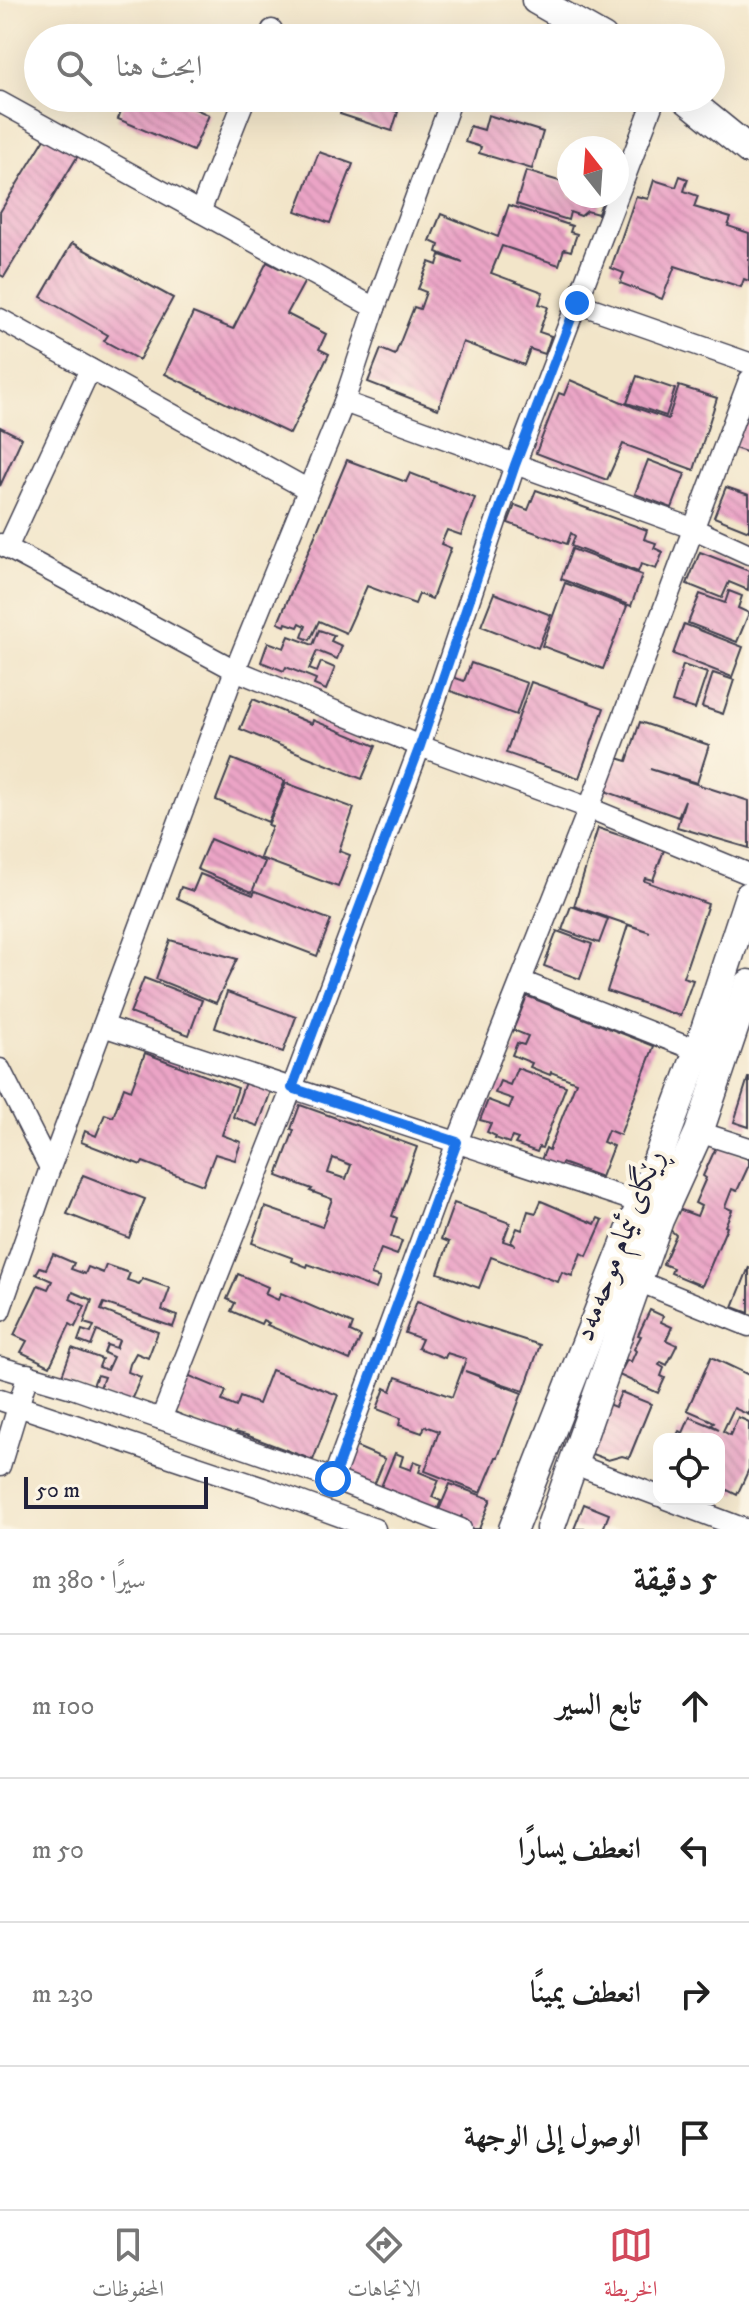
<!DOCTYPE html>
<html lang="ar">
<head>
<meta charset="utf-8">
<style>
  :root { --surface:#fff; --page:#f6f6f6; --text:#222; --muted:#767676; --line:#e0e0e0; --accent:#d1495b }
  body { margin:0; font-family:"IM FELL DW Pica",Amiri,serif; background:var(--page); color:var(--text); direction:rtl }
  .controls { position:absolute; right:24px; bottom:24px; display:grid; overflow:hidden; border-radius:16px; box-shadow:0 8px 32px #0002 }
  .controls button { width:72px; height:72px; display:grid; place-items:center; padding:0; border:0; border-bottom:2px solid var(--line); background:var(--surface); color:var(--text); font:40px sans-serif }
  .compass { position:absolute; left:557px; top:136px; width:72px; height:72px; border-radius:50%; background:var(--surface); box-shadow:0 8px 32px #0002; rotate:343deg }
  .scale { position:absolute; left:24px; bottom:20px; width:184px; box-sizing:border-box; padding-left:8px; border:4px solid #22223b; border-top:0; font-size:22px; line-height:28px; white-space:nowrap; color:#22223b; -webkit-text-stroke:6px #fcf5e5; paint-order:stroke }
  .stop { position:absolute; width:24px; height:24px; margin:-18px; border:6px solid #1a73e8; border-radius:50%; background:#fff }
  .stop.end { background:#1a73e8; border-color:#fff; box-shadow:0 2px 8px #0008 }
  .list { margin:0; padding:0; list-style:none }
  h2 { display:flex; justify-content:space-between; align-items:center; height:104px; margin:0; padding:0 32px; font-size:34px }
  h2 small { font-size:26px; font-weight:400; color:var(--muted) }
  .list li { display:grid; grid-template-columns:52px 1fr auto; gap:24px; align-items:center; box-sizing:border-box; height:144px; padding:0 32px; border-top:2px solid var(--line) }
  .list b { display:block; font-size:30px; white-space:nowrap }
  .list em { font-size:26px; font-style:normal; color:var(--muted) }
  .icon { flex:none; width:44px; height:44px; fill:none; stroke:currentColor; stroke-width:2; stroke-linecap:round; stroke-linejoin:round }
  .map { position:relative; flex:none; width:749px; height:1529px; overflow:hidden; direction:ltr }
  .search { position:absolute; background:var(--surface); box-shadow:0 8px 32px #0002; left:24px; right:24px; top:24px; height:88px; display:flex; align-items:center; gap:20px; box-sizing:border-box; padding:0 28px; border-radius:44px; color:var(--muted); font-size:30px }
  .sheet { height:680px; background:var(--surface) }
  nav { display:flex; justify-content:space-around; align-items:center; box-sizing:border-box; height:112px; border-top:2px solid var(--line); background:var(--surface); font-size:22px; color:var(--muted) }
  nav a { display:grid; justify-items:center; gap:4px }
  nav .on { color:var(--accent) }
  .map>svg:first-child { display:block }
  .building { fill:url(#building-back-hatch); fill-rule:evenodd }
  .lines { fill:none; stroke-linecap:round; stroke-linejoin:round }
  .street-casing { stroke:#413f50; stroke-width:23 }
  .secondary-casing { stroke:#413f50; stroke-width:31 }
  .street { stroke:#fff; stroke-width:20 }
  .secondary { stroke:#fff; stroke-width:28 }
  .route { stroke:#1a73e8; stroke-width:10 }
  .labels { text-anchor:middle; stroke-width:8; stroke-linejoin:round; paint-order:stroke }
  .street-label { font-size:30px; fill:#22223b; stroke:#fcf5e5 }
</style>
</head>
<body>
<div class="map">
<svg width="749" height="1529" viewBox="0 0 749 1529">
  <defs>
    <pattern id="building-back-hatch" width="6" height="6" patternUnits="userSpaceOnUse" patternTransform="scale(2)"><rect width="6" height="6" fill="#eba4c6"/><path d="M-1 5l2 2M0 0l6 6M5-1l2 2" fill="none" stroke="#c98dab"/></pattern>
  </defs>
  <rect width="100%" height="100%" fill="#fcf5e5"/>
  <filter id="ink" filterUnits="userSpaceOnUse"><feTurbulence type="fractalNoise" baseFrequency=".0125" numOctaves="2"/><feDisplacementMap in="SourceGraphic" scale="16" xChannelSelector="R" yChannelSelector="G"/><feConvolveMatrix kernelMatrix="1 2 1 2 8 2 1 2 1" color-interpolation-filters="sRGB"/></filter>
  <filter id="wash" filterUnits="userSpaceOnUse"><feTurbulence type="fractalNoise" baseFrequency=".006" numOctaves="4" result="noise"/><feDisplacementMap in="SourceGraphic" scale="32" xChannelSelector="R" yChannelSelector="G"/><feGaussianBlur stdDeviation="1.8" result="paint"/><feColorMatrix in="noise" values="0 0 0 0 0 0 0 0 0 0 0 0 0 0 0 0 0 1.4 0 .05"/><feComposite in="paint" operator="in"/></filter>
  <g filter="url(#wash)">
    <rect width="100%" height="100%" fill="#f2e5c9"/>
    <g id="blocks">
      <g class="building">
        <path d="M362 26 393 38H358Z"/>
        <path d="M126 98H171L209 115 193 151 118 119Z"/>
        <path d="M345 98H356L398 112 392 131 340 114Z"/>
        <path d="M517 98H557L551 112Z"/>
        <path d="M488 115 543 132 532 169 479 153 481 147 465 142 470 126 484 130Z"/>
        <path d="M47 135 79 154 4 277 0 275V212Z"/>
        <path d="M319 152 353 164 330 223 296 211Z"/>
        <path d="M526 171 569 184V196H604L598 214 587 211 581 216 570 212 568 220 516 204Z"/>
        <path d="M680 176 688 179 684 191 698 196 694 207 731 218 728 226 749 233V281L744 279 741 287 675 266 662 299 620 283 624 273 611 268 636 196 648 199 654 180 676 187Z"/>
        <path d="M509 205 572 226 570 232 577 234 571 251 564 249 559 265 502 246 491 273 543 292 539 304 548 307 539 332 551 336 545 354 530 349 524 365 463 342 438 409 368 382 381 349 395 355 414 307 420 309 426 292 418 289 429 262 437 265 440 255 463 263 437 252 439 245 430 241 441 214 498 237Z"/>
        <path d="M72 243 173 298 139 360 104 341 108 335 41 297Z"/>
        <path d="M267 262 305 281 287 314 326 334 319 349 329 354 290 434 165 374 193 313 233 329Z"/>
        <path d="M637 376 675 389 666 416 627 403Z"/>
        <path d="M570 380 636 408 668 419 679 386 717 398 694 470 623 444 607 480 536 453 559 393 564 395Z"/>
        <path d="M749 410V453L734 448Z"/>
        <path d="M0 427 22 438 0 486Z"/>
        <path d="M347 460 406 482 410 473 475 498 461 535 447 530 441 544 451 548 432 599 419 594 415 604 367 586 346 633 319 621 310 640 302 637 306 626 300 623 298 627 286 623 285 626 278 623Z"/>
        <path d="M648 460 685 474 672 508 635 494Z"/>
        <path d="M726 487 749 495V531L714 517Z"/>
        <path d="M536 490 647 530 644 539 656 543 654 548 663 552 656 569 641 564 638 572 571 546 575 536 571 533 567 544 508 523 515 505 528 510Z"/>
        <path d="M572 549 642 575 631 606 561 579Z"/>
        <path d="M700 552 749 571 748 590 729 582 722 598 687 584Z"/>
        <path d="M565 583 627 606 603 669 542 646Z"/>
        <path d="M729 591 742 596 738 608 749 613 737 642 688 623 700 594 725 603Z"/>
        <path d="M494 593 551 615 538 648 481 626Z"/>
        <path d="M684 624 743 647 732 677 673 654Z"/>
        <path d="M319 630 334 635 331 641 342 646 337 659 317 651 309 669 317 672 321 662 335 668 326 690 314 685 316 679 286 667 284 671 261 662 268 642 284 648 289 636 313 645Z"/>
        <path d="M471 663 527 683 516 715 448 690 453 677 464 681Z"/>
        <path d="M683 665 707 673 695 709 672 702Z"/>
        <path d="M713 673 734 680 723 714 702 707Z"/>
        <path d="M531 682 604 708 579 778 506 753Z"/>
        <path d="M253 699 312 724 313 720 376 746 362 779 240 729Z"/>
        <path d="M640 722 709 745 697 783 650 769 749 801V848L677 827 685 800 678 817 602 790 614 757 627 761Z"/>
        <path d="M232 759 285 781 268 822 216 800Z"/>
        <path d="M286 783 354 808 339 851 350 855 338 887 260 858 272 826 268 825Z"/>
        <path d="M598 828 664 850 653 880 645 878 644 881 708 904 683 977 693 980 680 1016 607 991 628 925 650 932 574 906Z"/>
        <path d="M210 839 265 862 252 892 197 869Z"/>
        <path d="M200 874 253 895 255 891 331 920 317 956 241 927 177 898 181 887 193 891Z"/>
        <path d="M571 906 608 919 599 943 562 930Z"/>
        <path d="M557 931 592 944 580 979 544 966Z"/>
        <path d="M170 940 237 959 216 1003 156 979Z"/>
        <path d="M144 978 202 1000 189 1035 130 1013Z"/>
        <path d="M227 992 296 1017 283 1052 215 1028Z"/>
        <path d="M527 996 654 1046 620 1135 608 1130 603 1142 613 1146 601 1177 562 1163 560 1168 541 1160 546 1148 549 1150 576 1082 551 1072 550 1075 530 1067 532 1063 512 1055 517 1043 524 1045 528 1036 513 1030Z"/>
        <path d="M145 1053 238 1088 222 1135 241 1142 235 1160 215 1154 203 1185 143 1162 141 1165 81 1142 85 1131 96 1136 105 1114 113 1117 124 1087 131 1090Z"/>
        <path d="M517 1068 566 1086 542 1148 539 1147 537 1152 515 1144 518 1139 512 1137 509 1143 495 1138 496 1136 487 1132 491 1123 480 1120 488 1100 509 1108 513 1099 495 1093 500 1081 510 1085Z"/>
        <path d="M748 1078H749V1127L734 1122Z"/>
        <path d="M245 1082 271 1091 258 1126 233 1117Z"/>
        <path d="M300 1105 417 1147 392 1216 397 1218 391 1237 402 1241 397 1255 381 1249 371 1275 380 1278 376 1289 308 1264 307 1267 292 1261 293 1258 252 1243 265 1207 322 1227 332 1199 310 1191 312 1189 277 1176 294 1130 291 1129ZM333 1158 351 1165 346 1179 328 1173Z"/>
        <path d="M717 1145 749 1159V1165L737 1191 732 1189 725 1207 732 1210 725 1226 727 1227 702 1286 671 1273 673 1268 663 1264 676 1235 668 1228 676 1208 697 1216 701 1206 695 1203 706 1178 703 1176Z"/>
        <path d="M83 1175 145 1199 129 1238 67 1214Z"/>
        <path d="M541 1201 595 1224 598 1218 603 1220 587 1256 581 1253 572 1276 562 1272 558 1282 491 1257 479 1288 438 1273 449 1242 441 1239 454 1203 510 1223 503 1241 515 1245 511 1242 517 1228 522 1230 528 1211 536 1213Z"/>
        <path d="M53 1254 74 1263 71 1269 85 1274 88 1267 103 1273 106 1265 130 1273 127 1280 139 1284 143 1279 170 1288 162 1310 177 1316 173 1327 104 1303 101 1310 158 1332 148 1358 136 1353 130 1364 128 1372 141 1377 129 1405 98 1393 104 1377 97 1375 91 1391 60 1381 72 1348 102 1359 99 1367 107 1370 113 1357 104 1353 107 1345 116 1348 119 1340 97 1331 91 1346 78 1341 82 1330 91 1333 94 1326 84 1323 92 1300 73 1292 70 1299 85 1306 75 1327 70 1324 50 1366 21 1352 27 1341 14 1335 38 1285 48 1289 52 1281 36 1274 40 1267 46 1269Z"/>
        <path d="M749 1267V1313L733 1307Z"/>
        <path d="M238 1274 268 1287 265 1294 278 1300 281 1293 353 1324 350 1332 361 1337 350 1360 267 1325 269 1323 263 1320 261 1324 231 1311 235 1303 227 1299Z"/>
        <path d="M417 1301 478 1325 540 1345 524 1391 465 1371 522 1393 498 1457H496L481 1493 425 1471 439 1431 425 1426 422 1433 399 1425 401 1418 377 1409 385 1388 391 1391 396 1377 452 1397 462 1370 466 1359 447 1353 445 1358 418 1348 422 1339 405 1333Z"/>
        <path d="M650 1310 663 1316 661 1322 672 1327 666 1340 677 1345 667 1365 661 1362 659 1365 664 1368 661 1376 665 1378 658 1393 619 1375 627 1360 631 1362 636 1351 634 1349 641 1336 638 1335Z"/>
        <path d="M711 1357 749 1375V1415L734 1408 723 1431 730 1435 738 1417 749 1422V1469L737 1495 719 1486V1439H675L679 1431 683 1433 690 1417 719 1429 712 1425 714 1422 708 1419 687 1410Z"/>
        <path d="M271 1370 338 1395 313 1460 246 1435 235 1432 230 1437 170 1410 185 1374 226 1391 222 1401 236 1407 240 1397 258 1404Z"/>
        <path d="M621 1392 651 1404 629 1458 622 1456 608 1460 584 1451 603 1402 615 1407Z"/>
        <path d="M352 1445 385 1459 372 1490 339 1476Z"/>
        <path d="M395 1453 403 1456 400 1466 411 1470 414 1461 422 1464 419 1472 439 1480 432 1497 441 1501 434 1517 378 1494Z"/>
        <path d="M450 1484 491 1499 479 1529H469L459 1525 462 1515 457 1526 436 1517Z"/>
        <path d="M584 1504 609 1514 603 1529H574Z"/>
      </g>
    </g>
  </g>
  <g filter="url(#ink)">
    <use href="#blocks" fill-opacity="0" stroke="#413f50" stroke-width="2"/>
    <g class="lines">
      <defs>
        <g id="street">
          <path d="M269 38 272 30"/>
          <path d="M0 102 375 308"/>
          <path d="M200 212 245 98"/>
          <path d="M577 303 749 363"/>
          <path d="M0 319 307 489"/>
          <path d="M344 402 692 528 749 554"/>
          <path d="M0 544 235 670 420 746 589 808 749 874"/>
          <path d="M7 548 90 369"/>
          <path d="M521 981 698 1051"/>
          <path d="M103 1026 641 1203"/>
          <path d="M0 1069 50 1168"/>
          <path d="M699 1132 749 1148"/>
          <path d="M638 1281 749 1326"/>
          <path d="M0 1311 50 1168 235 670 344 402 375 308 452 98"/>
          <path d="M0 1367 72 1388 333 1479 461 1529"/>
          <path d="M0 1400 263 1488 375 1529"/>
          <path d="M161 1419 292 1088 420 746 515 465 655 98"/>
          <path d="M574 1464 659 1496"/>
          <path d="M0 1466 28 1374"/>
          <path d="M333 1479 457 1142 589 808 749 380"/>
          <path d="M666 1499 745 1529"/>
        </g>
        <g id="secondary">
          <path d="M536 0 603 38"/>
          <path d="M685 98 749 150"/>
          <path d="M513 1529 641 1203 698 1051 749 896"/>
          <path d="M550 1529 659 1220 699 1132 749 984"/>
        </g>
      </defs>
      <use href="#street" class="street-casing"/>
      <use href="#secondary" class="secondary-casing"/>
      <use href="#street" class="street"/>
      <use href="#secondary" class="secondary"/>
    </g>
  </g>
  <g class="lines" filter="url(#ink)">
    <path class="route" d="M333 1479 457 1142 292 1088 420 746 515 465 577 303"/>
  </g>
  <g class="labels">
    <g class="street-label">
      <text transform="translate(618 1245) rotate(-69)" y="10">ڕێگای ئیمام موحەمەد</text>
    </g>
  </g>
</svg>
<div class="controls">
<button><svg class="icon" aria-label="locate" viewBox="0 0 24 24"><circle cx="12" cy="12" r="6"/><path d="M12 2v4M12 18v4M2 12h4M18 12h4"/></svg></button>
</div>
<svg class="compass" viewBox="-18 -18 36 36"><path d="M0-13l5 13h-10z" fill="#e53935"/><path d="M0 13l5-13h-10z" fill="#767676"/></svg>
<div class="scale">50 m</div>
<div class="stop" style="left:333px;top:1479px"></div>
<div class="stop end" style="left:577px;top:303px"></div>
<div class="search"><svg class="icon" aria-label="search" viewBox="0 0 24 24"><circle cx="10" cy="10" r="6"/><path d="M15 15l6 6"/></svg>ابحث هنا</div>
</div>
<section class="sheet">
<h2>5 دقيقة<small>سيرًا · 380 m</small></h2>
<ul class="list">
<li><svg class="icon" aria-label="ahead" viewBox="0 0 24 24"><path d="M12 20V5M6 11l6-6 6 6"/></svg><div><b>تابع السير</b></div><em>100 m</em></li>
<li><svg class="icon" aria-label="left" viewBox="0 0 24 24"><path d="M17 20v-9H6M10 6l-5 5 5 5"/></svg><div><b>انعطف يسارًا</b></div><em>50 m</em></li>
<li><svg class="icon" aria-label="right" viewBox="0 0 24 24"><path d="M7 20v-9h11M14 6l5 5-5 5"/></svg><div><b>انعطف يمينًا</b></div><em>230 m</em></li>
<li><svg class="icon" aria-label="arrive" viewBox="0 0 24 24"><path d="M6 21V4h12l-3 4 3 4H6"/></svg><div><b>الوصول إلى الوجهة</b></div></li>
</ul>
</section>
<nav>
<a class="on"><svg class="icon" aria-label="map" viewBox="0 0 24 24"><path d="M3 6l6-2 6 2 6-2v14l-6 2-6-2-6 2zM9 4v14M15 6v14"/></svg>الخريطة</a>
<a><svg class="icon" aria-label="directions" viewBox="0 0 24 24"><path d="M12 3l9 9-9 9-9-9zM9 14v-3h6M13 9l2 2-2 2"/></svg>الاتجاهات</a>
<a><svg class="icon" aria-label="saved" viewBox="0 0 24 24"><path d="M7 4h10v16l-5-4-5 4z"/></svg>المحفوظات</a>
</nav>
</body>
</html>
